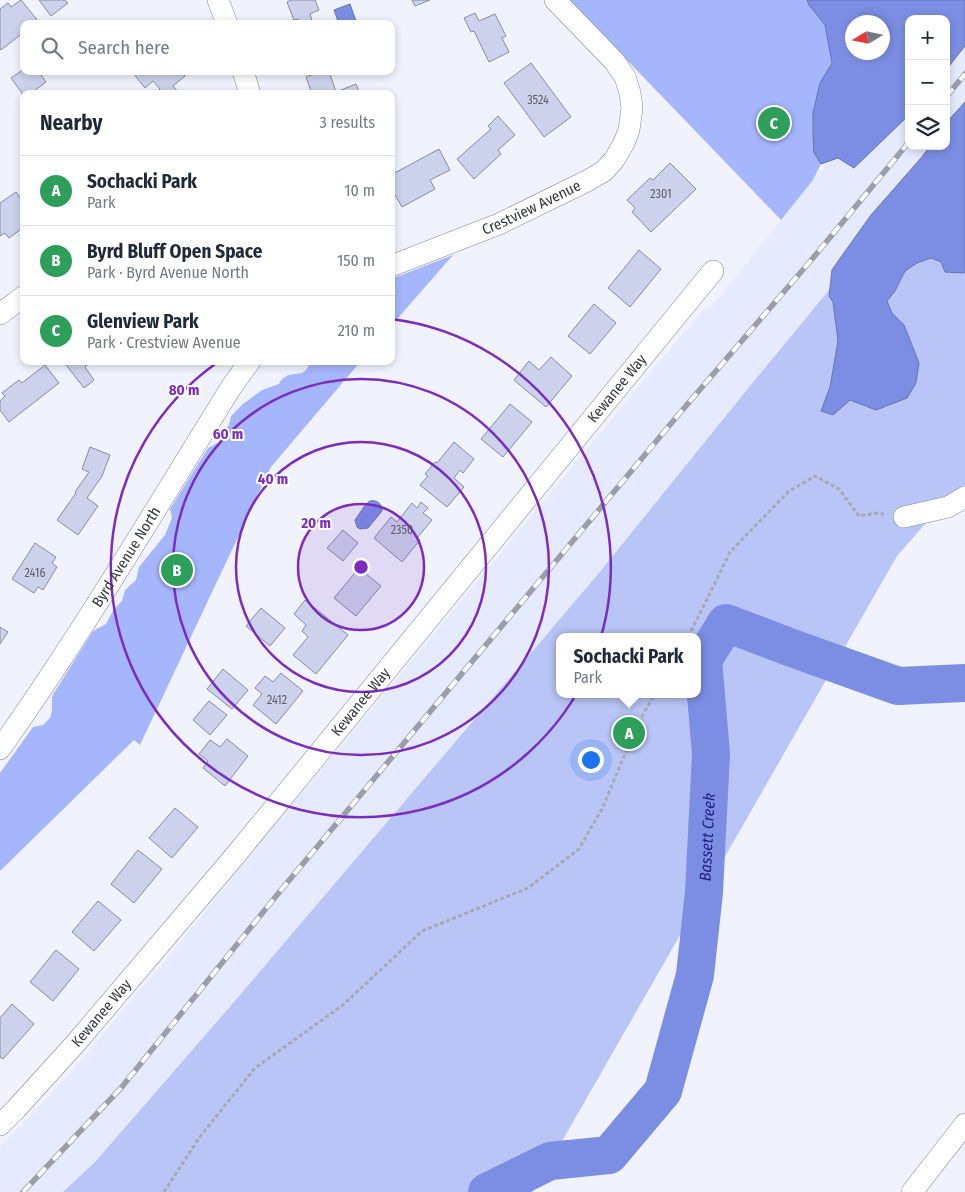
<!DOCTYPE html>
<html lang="en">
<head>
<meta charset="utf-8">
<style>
  :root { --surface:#fff; --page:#f6f6f7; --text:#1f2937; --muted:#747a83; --line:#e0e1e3; --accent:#0f766e }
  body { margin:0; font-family:"Fira Sans Condensed",sans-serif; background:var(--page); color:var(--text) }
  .controls { position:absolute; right:15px; top:15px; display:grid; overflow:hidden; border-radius:10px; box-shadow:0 2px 8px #0003 }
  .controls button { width:45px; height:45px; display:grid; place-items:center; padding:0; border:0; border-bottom:1px solid var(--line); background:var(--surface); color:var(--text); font:25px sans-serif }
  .compass { position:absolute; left:845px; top:15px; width:45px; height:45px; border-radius:50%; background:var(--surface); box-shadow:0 2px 8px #0003; rotate:260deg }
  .you { position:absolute; left:590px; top:759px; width:18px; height:18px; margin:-12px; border:4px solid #fff; border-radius:50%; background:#1a73e8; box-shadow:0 0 0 8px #1a73e833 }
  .badge { display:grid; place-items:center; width:32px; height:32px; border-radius:50%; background:var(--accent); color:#fff; font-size:16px; font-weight:700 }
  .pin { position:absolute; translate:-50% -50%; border:2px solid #fff; box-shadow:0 1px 5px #0006 }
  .popup { position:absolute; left:556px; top:633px; width:145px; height:65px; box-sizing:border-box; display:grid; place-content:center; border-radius:10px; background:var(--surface); filter:drop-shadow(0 1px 4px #0005); font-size:16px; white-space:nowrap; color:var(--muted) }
  .popup b { font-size:19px; color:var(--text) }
  .popup::after { content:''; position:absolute; left:50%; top:100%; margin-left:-10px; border:10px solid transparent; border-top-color:var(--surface) }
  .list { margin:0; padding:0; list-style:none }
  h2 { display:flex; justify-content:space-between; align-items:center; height:65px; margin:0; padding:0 20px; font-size:21px }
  h2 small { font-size:16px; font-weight:400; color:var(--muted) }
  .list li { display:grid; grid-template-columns:32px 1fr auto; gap:15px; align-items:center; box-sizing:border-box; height:70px; padding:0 20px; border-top:1px solid var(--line) }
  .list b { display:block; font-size:19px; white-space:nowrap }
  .list p { margin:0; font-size:16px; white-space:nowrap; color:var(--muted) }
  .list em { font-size:16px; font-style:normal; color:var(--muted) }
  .icon { flex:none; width:28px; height:28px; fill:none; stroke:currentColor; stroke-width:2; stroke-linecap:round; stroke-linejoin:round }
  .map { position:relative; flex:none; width:965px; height:1192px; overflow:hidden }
  .search { position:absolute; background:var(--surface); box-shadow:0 2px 8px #0003; left:20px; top:20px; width:375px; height:55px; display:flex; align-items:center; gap:12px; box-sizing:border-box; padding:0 18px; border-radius:10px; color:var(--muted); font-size:19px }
  .panel { position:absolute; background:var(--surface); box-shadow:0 2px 8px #0003; left:20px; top:90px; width:375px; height:275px; border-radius:10px }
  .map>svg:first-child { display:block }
  .built { fill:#e5eafe }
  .green { fill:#b9c5f6; fill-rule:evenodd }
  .forest { fill:#a6b6fc }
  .water { fill:#7c8ee3; stroke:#6774b2; fill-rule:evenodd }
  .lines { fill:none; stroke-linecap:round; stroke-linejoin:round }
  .river { stroke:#7c8ee3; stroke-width:38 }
  .building { fill:#ccd2eb; stroke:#858ba2 }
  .minor-casing { stroke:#7e849b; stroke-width:22 }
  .path { stroke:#a7aab4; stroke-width:3; stroke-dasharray:4 2.5; stroke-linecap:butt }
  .minor { stroke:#fff; stroke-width:21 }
  .rail-casing { stroke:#9b9ea8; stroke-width:5.5 }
  .rail { stroke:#fff; stroke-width:4; stroke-dasharray:11; stroke-linecap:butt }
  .ring { fill:none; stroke:#7b2cbf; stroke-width:2.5 }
  .labels { text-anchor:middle; stroke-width:4; stroke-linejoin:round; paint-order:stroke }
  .number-label { font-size:12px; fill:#5b5e6c }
  .street-label { font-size:15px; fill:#353741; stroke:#fff }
  .water-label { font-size:16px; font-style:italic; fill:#201e80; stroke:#fff }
  .centre { fill:#7b2cbf; stroke:#fff; stroke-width:2.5 }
  .ring-label { font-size:15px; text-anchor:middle; font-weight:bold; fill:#7b2cbf; stroke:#fff; stroke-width:4; stroke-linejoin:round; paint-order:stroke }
</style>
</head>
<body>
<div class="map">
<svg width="965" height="1192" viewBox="0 0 965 1192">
  <rect width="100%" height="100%" fill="#f0f3fd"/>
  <path class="built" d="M965 0V148L560 637 91 1192H0V1146L24 1123 70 1073 165 961 245 862 484 573 701 312 716 301 813 180 909 65V146H946V20Z"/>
  <path class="green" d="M965 125V485L953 492 897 556 533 1192H63L96 1161 234 1002 599 573 750 386ZM560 637H698V694H560Z"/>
  <g class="forest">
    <path d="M569 0H807L809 5 825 25 832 63 820 83 814 153 821 164 813 180 781 220Z"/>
    <path d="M453 255 391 326V279Z"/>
    <path d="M313 361H361L271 467 140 745 134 740 0 871V773L33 727 43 725 50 718 52 710V696L93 631 106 624 114 609 122 601 125 590 136 580 139 567 165 535 172 518 170 509 208 448 219 442 221 432 229 425 231 416 243 404 262 390 279 384 281 380 288 375 302 373 306 370 310 363Z"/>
  </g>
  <g class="water">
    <path d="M807 0H965V46L946 70V19H909V115L854 168 838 158 821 164 814 153 813 136V113L820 83 832 63 825 25 809 5ZM852 22H882V52H852Z"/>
    <path d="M350 4 357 24H339L334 10Z"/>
    <path d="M965 102V272L963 273 945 272 941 262 931 258 917 263 905 271 895 291 887 301 892 313 904 325 919 363 916 383 907 398 876 410 850 400 833 415 821 411 830 387 838 341 833 302 829 296 832 270 841 257 871 215 921 158 930 146H946V123Z"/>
    <path d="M370 501C376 500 379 502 382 507V511L368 528 360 529 357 527 355 520 366 504Z"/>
  </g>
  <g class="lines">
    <path class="river" id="s1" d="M487 1192 550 1161 609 1155 663 1091 695 975 704 892 711 754 703 660 726 623 792 648 898 686 965 683"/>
  </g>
  <g class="building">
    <path d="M21 0 38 21 34 24H24V32L1 50 0 49V9L8 3 11 7Z"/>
    <path d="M39 0H65L68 3 51 16Z"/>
    <path d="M291 0H315L319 10 310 14 313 24H300L298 19 294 20 287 2Z"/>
    <path d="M412 0H430L415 6Z"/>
    <path d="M475 13 479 21 495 14 506 36 502 38 509 52 489 62 474 31 471 32 464 18Z"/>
    <path d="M531 63 571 117 544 137 504 83Z"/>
    <path d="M24 69V71H38L46 82 30 94H24V96L11 78Z"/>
    <path d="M135 71H181L185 76 173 86 180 94H155L160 89 153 81 145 88 133 73Z"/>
    <path d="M321 71H329L336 92 356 84 360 94H312L306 77Z"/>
    <path d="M498 116 515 135 498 150 501 154 474 179 457 159 491 129 488 126Z"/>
    <path d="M439 149 450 170 430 180 435 189 402 207 391 188V175Z"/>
    <path d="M670 163 696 189 651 232 632 212 635 208 627 200 650 178 653 180Z"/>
    <path d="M16 192 24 203V227L9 238 5 233 0 236V203Z"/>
    <path d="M639 250 661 269 630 307 608 288Z"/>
    <path d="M594 304 616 323 590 354 568 336Z"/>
    <path d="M551 357 572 376 546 407 514 380 529 361 539 370Z"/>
    <path d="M63 361H92L85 367 94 380 84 388Z"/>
    <path d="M45 365 59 383 9 422 0 410V401L5 396 2 393 19 380 22 383Z"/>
    <path d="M510 404 532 422 503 457 481 439Z"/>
    <path d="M454 442 474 459 463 473 460 470 454 478 464 487 447 507 420 485 428 476 425 474 435 462 437 463Z"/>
    <path d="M90 447 110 455 102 476 87 498 98 506 78 535 57 520 76 493 75 492 89 472 82 469Z"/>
    <path d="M421 502 428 508 423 513 432 520 417 538 420 540 402 562 374 538 391 517 397 522 412 503 417 508Z"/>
    <path d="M343 530 358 543 343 561 327 548Z"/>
    <path d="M35 543 56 557 52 563 57 567 43 590 38 587 34 593 12 579Z"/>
    <path d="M359 568 381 586 356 616 334 598Z"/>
    <path d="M305 600 348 635 316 674 293 655 308 637 302 631 306 625 294 614Z"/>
    <path d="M261 608 285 628 270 646 246 626Z"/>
    <path d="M0 627 8 632 0 644Z"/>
    <path d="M223 669 248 690 232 709 207 689Z"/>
    <path d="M281 673 303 691 276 724 253 705 262 694 255 688 265 676 273 682Z"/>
    <path d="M209 701 227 715 210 735 193 720Z"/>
    <path d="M227 739 248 756 225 786 203 768 208 761 199 754 210 740 220 747Z"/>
    <path d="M175 808 198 827 172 858 149 838Z"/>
    <path d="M138 850 162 869 134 903 111 884Z"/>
    <path d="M98 901 121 920 94 951 72 932Z"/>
    <path d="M56 950 79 969 53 1001 30 982Z"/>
    <path d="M12 1004 34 1024 3 1059 0 1057V1018Z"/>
  </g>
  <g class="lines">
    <defs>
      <g id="minor">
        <path d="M218 0 227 24"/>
        <path d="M243 71 250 94"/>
        <path id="s2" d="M391 266 499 224 587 181 604 171 614 160 624 143 629 130 632 108 630 93 625 77 614 61 555 0"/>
        <path d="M0 314 24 296"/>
        <path d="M904 517 948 507 965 497"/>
        <path id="s3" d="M0 749C83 632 156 508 232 386L250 361"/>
        <path id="s4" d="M0 1125 16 1109 75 1044 234 857 713 271"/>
        <path d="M912 1192 965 1124"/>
      </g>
    </defs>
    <use href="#minor" class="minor-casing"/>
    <g class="path">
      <path d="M688 637 711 591 730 552 788 492 815 476 839 489 859 516 876 513 884 514"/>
      <path d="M164 1192 199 1138 255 1068 343 1005 422 931 528 888 579 849 602 809 638 723 655 694"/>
    </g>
    <use href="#minor" class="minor"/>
    <defs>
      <g id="rail">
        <path d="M946 97 965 74"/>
        <path d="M23 1192 121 1088 281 890 679 414 813 258 909 142"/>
      </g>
    </defs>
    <use href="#rail" class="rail-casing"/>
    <use href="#rail" class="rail"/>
  </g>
  <circle cx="361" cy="567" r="63" fill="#7b2cbf" fill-opacity=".12"/>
  <g class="ring">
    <circle cx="361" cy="567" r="63"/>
    <circle cx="361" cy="567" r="125"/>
    <circle cx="361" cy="567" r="188"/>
    <path d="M391 319A250 250 0 1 1 218 362"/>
  </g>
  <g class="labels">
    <g class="number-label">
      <text x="538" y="104">3524</text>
      <text x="661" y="198">2301</text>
      <text x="402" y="534">2350</text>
      <text x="35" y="577">2416</text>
      <text x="277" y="704">2412</text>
    </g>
    <g class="street-label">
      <text dy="5" stroke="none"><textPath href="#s2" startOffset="152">Crestview Avenue</textPath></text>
      <text dy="5" stroke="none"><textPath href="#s4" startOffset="961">Kewanee Way</textPath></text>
      <text dy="5" stroke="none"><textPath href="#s3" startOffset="230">Byrd Avenue North</textPath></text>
      <text dy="5" stroke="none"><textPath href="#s4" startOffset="556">Kewanee Way</textPath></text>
      <text dy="5" stroke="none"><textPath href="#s4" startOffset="151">Kewanee Way</textPath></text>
    </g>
    <g class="water-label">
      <text dy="6" stroke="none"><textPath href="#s1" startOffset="472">Bassett Creek</textPath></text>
    </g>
  </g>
  <circle cx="361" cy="567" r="8" class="centre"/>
  <g class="ring-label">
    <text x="184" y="395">80 m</text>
    <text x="228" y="439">60 m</text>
    <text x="273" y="484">40 m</text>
    <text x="316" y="528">20 m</text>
  </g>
</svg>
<div class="controls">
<button>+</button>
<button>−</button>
<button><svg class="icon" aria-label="layers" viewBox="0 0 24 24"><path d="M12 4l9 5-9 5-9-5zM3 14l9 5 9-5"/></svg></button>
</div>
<svg class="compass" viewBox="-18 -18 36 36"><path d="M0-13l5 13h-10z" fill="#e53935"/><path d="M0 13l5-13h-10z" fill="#747a83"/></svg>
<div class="you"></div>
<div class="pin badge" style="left:629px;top:733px;background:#2e9e5b">A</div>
<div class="popup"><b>Sochacki Park</b>Park</div>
<div class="pin badge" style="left:177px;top:570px;background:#2e9e5b">B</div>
<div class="pin badge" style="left:774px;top:123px;background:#2e9e5b">C</div>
<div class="search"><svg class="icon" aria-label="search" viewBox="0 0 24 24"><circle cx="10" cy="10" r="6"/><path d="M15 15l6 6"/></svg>Search here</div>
<section class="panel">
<h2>Nearby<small>3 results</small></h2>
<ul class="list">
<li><span class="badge" style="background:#2e9e5b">A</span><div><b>Sochacki Park</b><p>Park</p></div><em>10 m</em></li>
<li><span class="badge" style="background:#2e9e5b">B</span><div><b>Byrd Bluff Open Space</b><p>Park · Byrd Avenue North</p></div><em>150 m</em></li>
<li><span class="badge" style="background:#2e9e5b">C</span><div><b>Glenview Park</b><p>Park · Crestview Avenue</p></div><em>210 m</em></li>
</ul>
</section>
</div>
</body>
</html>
